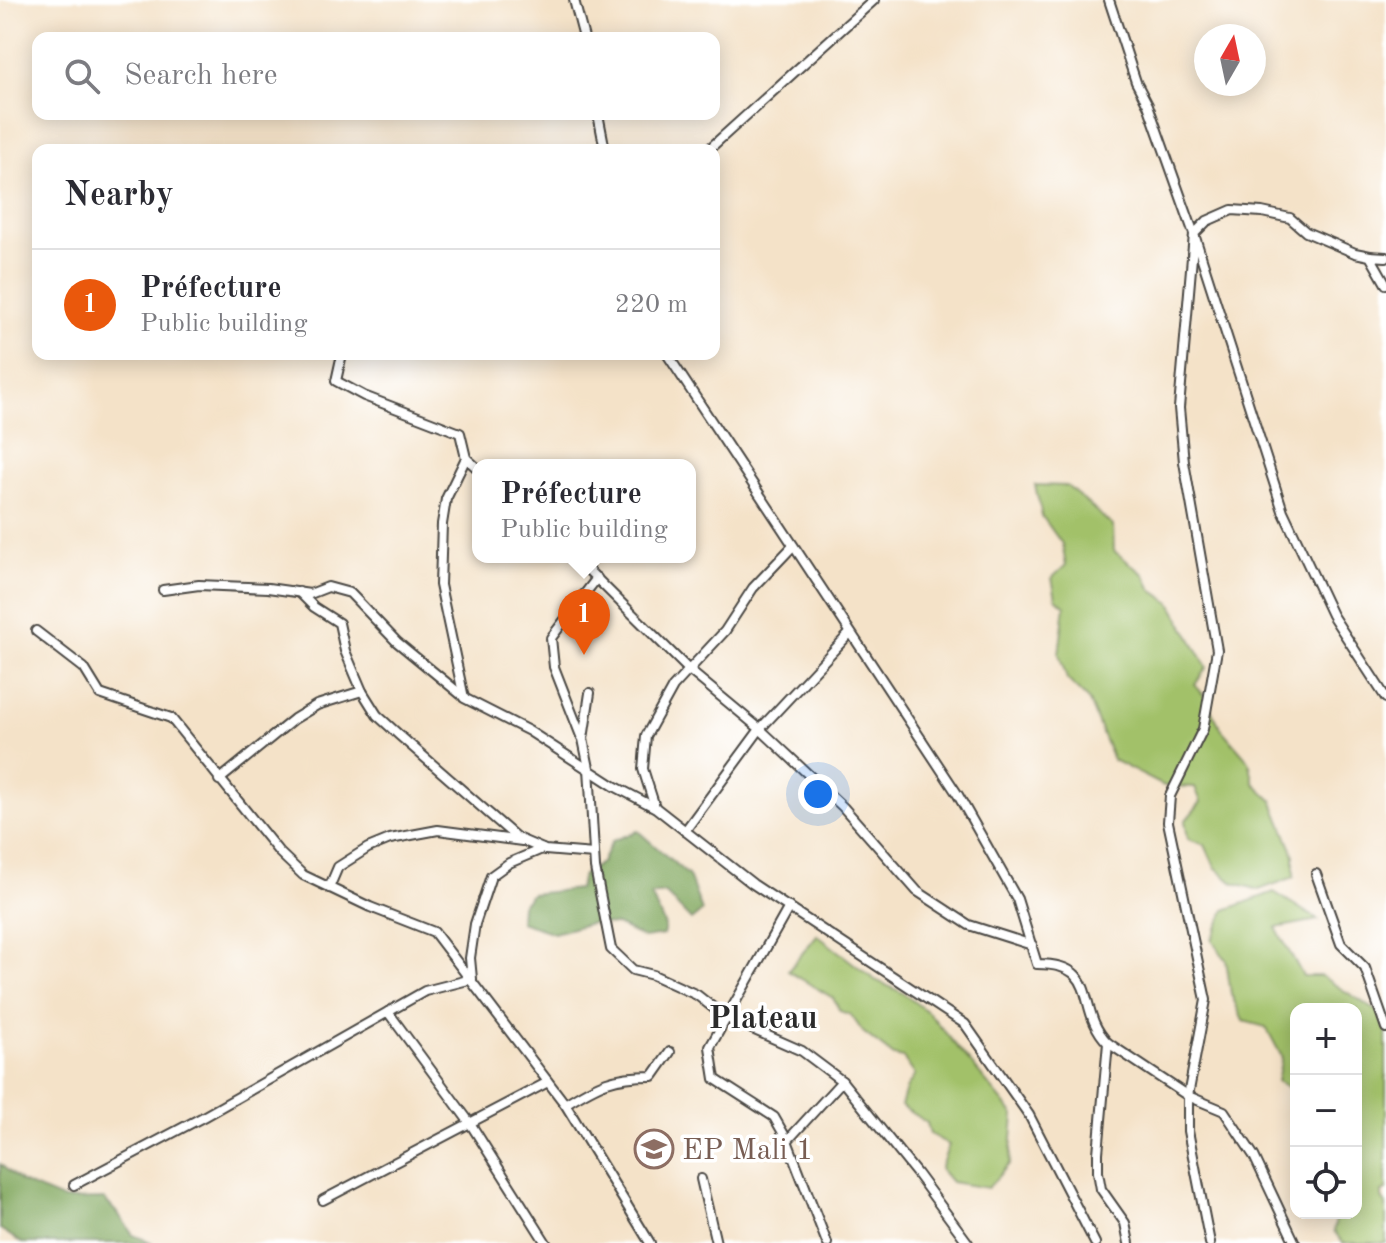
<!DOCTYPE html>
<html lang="en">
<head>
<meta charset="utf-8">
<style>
  :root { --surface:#fff; --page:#f2f2f3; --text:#2b2b33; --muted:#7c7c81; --line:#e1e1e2; --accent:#ea580c }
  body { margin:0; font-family:"Old Standard TT",serif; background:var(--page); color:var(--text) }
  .controls { position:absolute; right:24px; bottom:24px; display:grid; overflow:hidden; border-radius:16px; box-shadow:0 4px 20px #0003 }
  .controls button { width:72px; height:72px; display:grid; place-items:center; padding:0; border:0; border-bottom:2px solid var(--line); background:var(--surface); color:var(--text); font:40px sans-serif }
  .compass { position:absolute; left:1194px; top:24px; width:72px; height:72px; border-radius:50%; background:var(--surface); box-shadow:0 4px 20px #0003; rotate:9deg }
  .you { position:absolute; left:818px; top:794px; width:28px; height:28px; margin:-20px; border:6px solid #fff; border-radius:50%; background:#1a73e8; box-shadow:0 0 0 12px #1a73e833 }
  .badge { display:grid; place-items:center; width:52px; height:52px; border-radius:50%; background:var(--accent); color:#fff; font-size:26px; font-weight:700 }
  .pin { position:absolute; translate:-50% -66px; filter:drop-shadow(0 2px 4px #0008) }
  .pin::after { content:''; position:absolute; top:42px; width:28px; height:24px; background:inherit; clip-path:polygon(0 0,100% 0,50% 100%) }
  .popup { position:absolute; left:472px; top:459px; width:224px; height:104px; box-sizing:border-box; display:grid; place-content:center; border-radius:16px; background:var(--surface); filter:drop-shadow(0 2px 6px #0005); font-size:26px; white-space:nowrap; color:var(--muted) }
  .popup b { font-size:30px; color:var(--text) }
  .popup::after { content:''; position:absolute; left:50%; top:100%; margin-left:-16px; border:16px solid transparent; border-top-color:var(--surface) }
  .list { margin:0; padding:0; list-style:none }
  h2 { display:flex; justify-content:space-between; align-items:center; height:104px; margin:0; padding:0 32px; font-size:34px }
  h2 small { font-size:26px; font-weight:400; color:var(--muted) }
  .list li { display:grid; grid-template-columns:52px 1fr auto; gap:24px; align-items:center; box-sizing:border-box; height:112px; padding:0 32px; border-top:2px solid var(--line) }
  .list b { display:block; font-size:30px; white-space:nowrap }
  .list p { margin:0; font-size:26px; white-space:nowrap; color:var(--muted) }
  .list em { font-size:26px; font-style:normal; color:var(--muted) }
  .icon { flex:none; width:44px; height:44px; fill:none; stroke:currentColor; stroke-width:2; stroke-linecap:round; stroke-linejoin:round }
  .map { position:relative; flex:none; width:1386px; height:1243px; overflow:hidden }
  .search { position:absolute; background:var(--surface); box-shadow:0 4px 20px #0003; left:32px; top:32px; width:688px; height:88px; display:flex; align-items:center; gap:20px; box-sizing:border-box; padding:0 28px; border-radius:16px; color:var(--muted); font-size:30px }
  .panel { position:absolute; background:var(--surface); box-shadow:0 4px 20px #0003; left:32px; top:144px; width:688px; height:216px; border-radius:16px }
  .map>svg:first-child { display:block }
  .green { fill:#a2c169; stroke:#66764a; stroke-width:2 }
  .forest { fill:#81a75d; stroke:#566944; stroke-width:2 }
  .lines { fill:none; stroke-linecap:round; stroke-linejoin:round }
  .minor-casing { stroke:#494643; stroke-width:12 }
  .minor { stroke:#fff; stroke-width:8 }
  .labels { text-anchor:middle; stroke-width:7; stroke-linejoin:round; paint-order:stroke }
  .education-label { font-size:30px; fill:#785e54; stroke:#fff; text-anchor:start }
  .neighbourhood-label { font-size:32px; font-weight:bold; fill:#2b2b2b; stroke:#fff }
</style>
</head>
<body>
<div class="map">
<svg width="1386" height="1243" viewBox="0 0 1386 1243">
  <rect width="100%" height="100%" fill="#fff"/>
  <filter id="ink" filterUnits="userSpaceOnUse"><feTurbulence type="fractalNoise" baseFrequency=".0125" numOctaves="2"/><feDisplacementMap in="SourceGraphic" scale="16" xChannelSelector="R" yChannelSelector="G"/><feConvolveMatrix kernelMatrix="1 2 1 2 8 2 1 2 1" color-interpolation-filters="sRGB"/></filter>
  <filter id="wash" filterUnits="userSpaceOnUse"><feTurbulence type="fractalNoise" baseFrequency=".006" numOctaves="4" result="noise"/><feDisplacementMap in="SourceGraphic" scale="32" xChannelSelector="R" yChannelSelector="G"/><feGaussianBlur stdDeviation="1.8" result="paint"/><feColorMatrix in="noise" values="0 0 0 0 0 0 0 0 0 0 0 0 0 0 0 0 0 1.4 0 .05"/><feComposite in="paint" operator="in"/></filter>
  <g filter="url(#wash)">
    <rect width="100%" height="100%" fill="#f4e2c8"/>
    <g class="green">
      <path d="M1035 485 1067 486 1113 526 1114 551 1145 575 1152 590 1171 603 1207 667 1195 685 1203 694 1222 730 1249 761 1254 783 1272 800 1294 855V877L1259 890 1232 882 1215 867 1205 845 1188 839 1185 821 1201 802 1195 787 1164 786 1113 760 1089 701 1067 679 1059 654 1065 606 1056 598 1052 578 1066 565 1062 544 1042 516Z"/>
      <path d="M1274 892 1318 920 1276 928 1303 976H1321L1378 1012 1386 1031V1190L1382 1192V1198L1386 1205V1243H1343L1334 1231 1337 1213H1356V1009H1296V1092L1277 1081 1282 1057 1266 1027 1243 1021 1231 994 1226 960 1212 940 1225 910Z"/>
      <path d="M817 935 875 980 901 992 929 1013 1014 1115 1010 1163 988 1188 951 1182 940 1169 949 1145 930 1134 927 1123 901 1106 906 1089 915 1075 903 1058 894 1056 863 1032 851 1015 840 1011 833 998 788 971Z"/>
    </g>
    <g class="forest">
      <path d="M638 831 689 876 702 911 691 920 665 893 651 895 665 926 663 935 644 938 617 925 591 923 554 933 520 922 521 905 531 894 578 889 583 875 602 862 612 841Z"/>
      <path d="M0 1164 21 1182 64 1200 104 1199 119 1215 133 1235 153 1243H22L0 1229Z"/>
    </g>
  </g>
  <g filter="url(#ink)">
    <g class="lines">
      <defs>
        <g id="minor">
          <path d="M574 0 584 38"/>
          <path d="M1109 0 1136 82 1148 105 1194 234 1179 408 1184 462 1217 650 1203 729 1170 796 1168 822 1206 1000 1188 1096V1131L1210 1243"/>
          <path d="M598 114 605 150"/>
          <path d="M708 150 874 0"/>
          <path d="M1370 256 1386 257"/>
          <path d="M1386 284 1370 256 1355 253 1306 232 1290 218 1262 212 1232 210 1207 221 1194 234 1283 511 1332 615 1386 698"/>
          <path d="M342 354 336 381 364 396 460 433 466 458 446 499 442 524 440 585 464 698 529 731 614 786 656 808 753 884 965 1024 1029 1115 1095 1243"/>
          <path d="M667 354 958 795 1017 899 1037 964C1103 964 1074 1009 1108 1043L1188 1096 1224 1111 1254 1156 1295 1243"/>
          <path d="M466 458 478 469"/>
          <path d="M575 557 689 670 760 729 843 807 917 891 969 925 1032 945"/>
          <path d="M163 590 199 585 268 588 310 594 328 587 350 593 397 642 464 697"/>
          <path d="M299 592 314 607 339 623 345 651 362 691 377 715 399 735 517 838 545 850 594 854"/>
          <path d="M36 631 84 668 100 694 171 718 279 852 303 875 370 907 434 932 565 1104 650 1243"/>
          <path d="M590 693 583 739 589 768 595 868 611 949 633 970 653 975 697 995 725 1017 802 1051 842 1081 917 1174 968 1243"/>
          <path d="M581 736 554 667 551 638 597 578"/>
          <path d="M219 780 294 719 317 705 362 691"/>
          <path d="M655 807 643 769 646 736 673 687 725 631 753 588 793 546"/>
          <path d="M685 831 760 729 850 633"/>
          <path d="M1316 874 1341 944 1365 968 1386 1028"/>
          <path d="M329 888 338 867 368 848 390 839 438 830 522 841"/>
          <path d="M789 907 710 1047 715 1079 774 1117 786 1138 827 1243"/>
          <path d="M388 1012 470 1123 546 1243"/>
          <path d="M1108 1043 1098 1153V1172L1101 1189 1125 1223 1129 1243"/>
          <path d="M565 1104C599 1083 612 1076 653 1076L670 1052"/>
          <path d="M787 1141 842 1081"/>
          <path d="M701 1179 716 1243"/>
          <path d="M74 1185 203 1117 425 991 472 979 470 958 475 924 491 876 509 863 542 849"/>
          <path d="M323 1200 548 1082"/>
        </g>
      </defs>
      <use href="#minor" class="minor-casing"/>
      <use href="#minor" class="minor"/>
    </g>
  </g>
  <defs>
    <symbol id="school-ring" viewBox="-11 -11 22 22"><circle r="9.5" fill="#fff" stroke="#8d6e63" stroke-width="1.5"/><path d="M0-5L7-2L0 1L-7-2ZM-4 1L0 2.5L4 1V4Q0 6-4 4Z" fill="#8d6e63"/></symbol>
  </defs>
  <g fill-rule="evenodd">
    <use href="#school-ring" x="632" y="1127" width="44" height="44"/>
  </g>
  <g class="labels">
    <g class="education-label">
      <text x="682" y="1159">EP Mali 1</text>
    </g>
    <g class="neighbourhood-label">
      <text x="763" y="1028">Plateau</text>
    </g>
  </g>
</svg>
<div class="controls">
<button>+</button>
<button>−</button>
<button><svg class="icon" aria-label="locate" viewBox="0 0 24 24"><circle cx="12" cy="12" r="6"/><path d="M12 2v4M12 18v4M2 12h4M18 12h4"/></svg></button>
</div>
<svg class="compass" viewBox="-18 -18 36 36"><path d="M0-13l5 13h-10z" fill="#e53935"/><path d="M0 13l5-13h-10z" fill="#7c7c81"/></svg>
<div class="you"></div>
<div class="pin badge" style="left:584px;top:655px">1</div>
<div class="popup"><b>Préfecture</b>Public building</div>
<div class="search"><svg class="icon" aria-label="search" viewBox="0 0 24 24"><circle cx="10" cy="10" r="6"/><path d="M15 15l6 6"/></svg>Search here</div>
<section class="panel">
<h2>Nearby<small></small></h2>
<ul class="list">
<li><span class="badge">1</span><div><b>Préfecture</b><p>Public building</p></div><em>220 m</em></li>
</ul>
</section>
</div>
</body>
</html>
